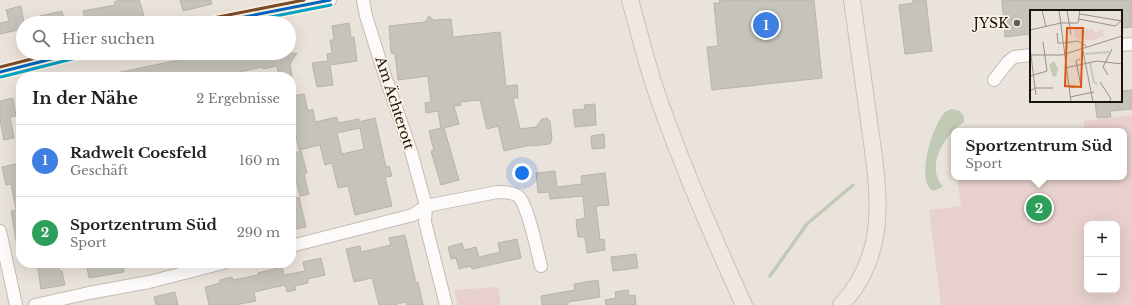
<!DOCTYPE html>
<html lang="de">
<head>
<meta charset="utf-8">
<style>
  :root { --surface:#fff; --page:#f2f2f2; --text:#222; --muted:#767676; --line:#e0e0e0; --accent:#615c56 }
  body { margin:0; font-family:"Libre Baskerville",serif; background:var(--page); color:var(--text) }
  .controls { position:absolute; right:12px; bottom:12px; display:grid; overflow:hidden; border-radius:8px; box-shadow:0 4px 16px #0002 }
  .controls button { width:36px; height:36px; display:grid; place-items:center; padding:0; border:0; border-bottom:1px solid var(--line); background:var(--surface); color:var(--text); font:20px sans-serif }
  .you { position:absolute; left:522px; top:173px; width:14px; height:14px; margin:-10px; border:3px solid #fff; border-radius:50%; background:#1a73e8; box-shadow:0 0 0 6px #1a73e833 }
  .badge { display:grid; place-items:center; width:26px; height:26px; border-radius:50%; background:var(--accent); color:#fff; font-size:13px; font-weight:700 }
  .pin { position:absolute; translate:-50% -50%; border:2px solid #fff; box-shadow:0 1px 4px #0006 }
  .popup { position:absolute; left:951px; top:128px; width:176px; height:52px; box-sizing:border-box; display:grid; place-content:center; border-radius:8px; background:var(--surface); filter:drop-shadow(0 1px 3px #0005); font-size:13px; white-space:nowrap; color:var(--muted) }
  .popup b { font-size:15px; color:var(--text) }
  .popup::after { content:''; position:absolute; left:50%; top:100%; margin-left:-8px; border:8px solid transparent; border-top-color:var(--surface) }
  .list { margin:0; padding:0; list-style:none }
  h2 { display:flex; justify-content:space-between; align-items:center; height:52px; margin:0; padding:0 16px; font-size:17px }
  h2 small { font-size:13px; font-weight:400; color:var(--muted) }
  .list li { display:grid; grid-template-columns:26px 1fr auto; gap:12px; align-items:center; box-sizing:border-box; height:72px; padding:0 16px; border-top:1px solid var(--line) }
  .list b { display:block; font-size:15px; white-space:nowrap }
  .list p { margin:0; font-size:13px; white-space:nowrap; color:var(--muted) }
  .list em { font-size:13px; font-style:normal; color:var(--muted) }
  .icon { flex:none; width:22px; height:22px; fill:none; stroke:currentColor; stroke-width:2; stroke-linecap:round; stroke-linejoin:round }
  .map { position:relative; flex:none; width:1132px; height:305px; overflow:hidden }
  .search { position:absolute; background:var(--surface); box-shadow:0 4px 16px #0002; left:16px; top:16px; width:280px; height:44px; display:flex; align-items:center; gap:10px; box-sizing:border-box; padding:0 14px; border-radius:22px; color:var(--muted); font-size:15px }
  .panel { position:absolute; background:var(--surface); box-shadow:0 4px 16px #0002; left:16px; top:72px; width:280px; height:196px; border-radius:16px }
  .map>svg:first-child { display:block }
  .green { fill:#e7d0cd; fill-rule:evenodd }
  .water { fill:#c1cab4 }
  .lines { fill:none; stroke-linecap:round; stroke-linejoin:round }
  .stream { stroke:#c1cab4; stroke-width:3.5 }
  .building { fill:#c6c3bc; stroke:#b7b4ad; fill-rule:evenodd }
  .minor-casing { stroke:#c2bcb6; stroke-width:14 }
  .major-casing { stroke:#c5c1be; stroke-width:18 }
  .minor { stroke:#fcfbfa; stroke-width:12 }
  .major { stroke:#f0e7e3; stroke-width:16 }
  .bus-1-casing { stroke:#fef2e3; stroke-width:6 }
  .bus-2-casing { stroke:#fef2e3; stroke-width:6 }
  .bus-3-casing { stroke:#fef2e3; stroke-width:6 }
  .bus-1 { stroke:#0065bd; stroke-width:3 }
  .bus-2 { stroke:#01a2c4; stroke-width:3 }
  .bus-3 { stroke:#7a4b2a; stroke-width:3 }
  .poi-dot { fill:#615c56; stroke:#fef2e3; stroke-width:1.5 }
  .labels { text-anchor:middle; stroke-width:3.5; stroke-linejoin:round; paint-order:stroke }
  .poi-label { font-size:14px; fill:#17130e; stroke:#fef2e3; text-anchor:end }
  .street-label { font-size:14px; fill:#17130e; stroke:#fef2e3 }
  .inset-river { fill:none; stroke:#c1cab4; stroke-width:2 }
  .inset-road { fill:none; stroke:#969089; stroke-width:1 }
  .view { fill:#de560c; fill-opacity:0.15; stroke:#de560c; stroke-width:2 }
  .inset-edge { fill:none; stroke:#17130e; stroke-width:2 }
</style>
</head>
<body>
<div class="map">
<svg width="1132" height="305" viewBox="0 0 1132 305">
  <rect width="100%" height="100%" fill="#eae3db"/>
  <g class="green">
    <path d="M1132 115V305H941L929 210 961 206 957 177H1124V131H1085L1083 121ZM1087 224H1117V290H1087Z"/>
    <path d="M498 287 501 305H458L454 290Z"/>
  </g>
  <path class="water" d="M951 109 960 111 964 117V122C948 132 931 156 937 176 938 180 941 184 943 187L933 191C915 180 933 124 945 112 947 111 949 110 951 109Z"/>
  <g class="lines">
    <path class="stream" d="M770 276 807 224 853 185"/>
  </g>
  <g class="building">
    <path d="M120 0H139L144 15 118 23H86L83 11 115 5 114 2Z"/>
    <path d="M180 0H211L212 4 183 11Z"/>
    <path d="M719 0H814L822 78 712 90 707 47 718 46 714 3H720Z"/>
    <path d="M913 0H926L932 51 905 54 899 5 913 3Z"/>
    <path d="M1002 0H1132V27L1121 28V11H1031V34L1005 37Z"/>
    <path d="M21 6 24 23H23V29L0 34V23L9 21 6 10Z"/>
    <path d="M62 11 65 23H28L27 19Z"/>
    <path d="M429 16 434 20 451 19 453 37 500 32 506 86 517 85 518 98H513L520 129 536 127 542 119 547 118 550 121 552 139 550 144 532 146 531 145 504 151 498 126 487 129 480 100 460 102 461 105 454 106 459 124 444 128 459 180 441 185 431 151H434L429 131 441 128 438 111 426 113 425 103 431 102 428 76 398 80 395 54 391 53 389 26 425 22Z"/>
    <path d="M349 23 351 37H354L357 61 330 65 333 85 317 87 312 63 328 61 327 54 332 53 330 40H334L332 26Z"/>
    <path d="M206 53H297L290 64 292 76 287 77H279L277 66 263 69V67L216 77H116V73L198 56V55Z"/>
    <path d="M1132 90V109L1110 111 1111 117 1097 118 1095 101H1121V91Z"/>
    <path d="M304 94 308 111 313 109 315 122 337 117 338 123 359 119V122L375 118 386 167 389 166 392 176 385 177 392 206 355 215 348 186 338 188 332 163 325 165 320 145 299 150 291 112V96ZM360 128 364 149 342 154 337 133Z"/>
    <path d="M13 98 16 116 10 117 14 138 4 140 0 120V101Z"/>
    <path d="M595 104 596 125 575 127 573 110 585 109 584 105Z"/>
    <path d="M604 134 605 148 592 149 591 136Z"/>
    <path d="M301 151 307 173 304 174 309 194 300 196 295 176 291 177V154Z"/>
    <path d="M21 163V240H16L11 211 16 210 11 184 6 185 2 167Z"/>
    <path d="M555 171 557 187 582 184 581 176 605 173 609 205 596 206 600 240 604 239 605 250 587 253 585 237H578L576 220 585 218 583 196 550 199 549 192 538 193 536 173Z"/>
    <path d="M299 197 306 227 291 230V199Z"/>
    <path d="M405 235 416 283 418 282 423 305H407L406 302 393 305H379L372 278 354 282 346 249 360 246 361 252 391 245 389 238Z"/>
    <path d="M517 239 521 258 472 269 471 266 459 269 456 258 451 259 448 247 462 243 464 250 476 247 479 257 500 252 498 243Z"/>
    <path d="M636 254 638 268 613 271 611 257Z"/>
    <path d="M321 258 325 275 308 279V283L295 286 296 290 287 292 285 285 254 292 256 301 235 305H209L205 287 220 283V280L232 277 233 280 258 275V273L282 267 284 275 305 271 303 262Z"/>
    <path d="M37 263H58L59 271H62L65 285 41 289Z"/>
    <path d="M86 263H123L124 272 89 278Z"/>
    <path d="M598 280 600 297 568 302V305H542L541 296 575 290 574 284Z"/>
    <path d="M628 290 629 296 635 295 636 305H606L605 300 616 298 615 292Z"/>
    <path d="M175 292 178 305H156L154 297Z"/>
  </g>
  <g class="lines">
    <defs>
      <g id="minor">
        <path d="M363 0 366 16 384 73 411 151 426 206 425 222 446 305"/>
        <path d="M214 23 330 0"/>
        <path d="M1121 45 1132 44"/>
        <path d="M0 72 75 53"/>
        <path d="M994 80 1008 62 1014 57 1031 55"/>
        <path d="M0 231 16 305"/>
        <path d="M291 246 413 215 426 206 497 192C504 192 512 192 518 196 528 204 537 252 541 266"/>
        <path d="M35 305 89 293 149 282 223 263"/>
      </g>
      <g id="major">
        <path d="M630 0C638 28 645 57 654 85 679 160 711 233 744 305"/>
        <path d="M841 305C893 250 877 182 868 114 863 76 857 38 852 0"/>
      </g>
    </defs>
    <use href="#minor" class="minor-casing"/>
    <use href="#major" class="major-casing"/>
    <use href="#minor" class="minor"/>
    <use href="#major" class="major"/>
    <defs>
      <g id="bus-1">
        <path d="M214 23 330 0"/>
        <path d="M0 72 75 53"/>
      </g>
      <g id="bus-2">
        <path d="M240 23 331 5"/>
        <path d="M1 77 76 58"/>
      </g>
      <g id="bus-3">
        <path d="M213 18 304 0"/>
        <path d="M0 67 55 53"/>
      </g>
    </defs>
    <use href="#bus-1" class="bus-1-casing"/>
    <use href="#bus-2" class="bus-2-casing"/>
    <use href="#bus-3" class="bus-3-casing"/>
    <use href="#bus-1" class="bus-1"/>
    <use href="#bus-2" class="bus-2"/>
    <use href="#bus-3" class="bus-3"/>
  </g>
  <circle class="poi-dot" cx="1017" cy="23" r="4"/>
  <g class="labels">
    <g class="poi-label">
      <text x="1009" y="28">JYSK</text>
    </g>
    <g class="street-label">
      <text transform="translate(395 103) rotate(72)" y="5">Am Ächterott</text>
    </g>
  </g>
  <g transform="translate(1030 10)">
    <rect width="92" height="92" fill="#eae3db"/>
    <path d="M43 17 63 19 64 23 72 20 74 26 64 30 47 29 45 27Z" fill="#e7d0cd"/>
    <path d="M24 51 28 59 26 66 23 67 19 55Z" fill="#c1cab4"/>
    <path class="inset-river" d="M55 44 79 42M60 53 64 72 67 74"/>
    <path class="inset-road" d="M12 0 16 17M29 0 41 92M37 0 41 25M50 4 92 11M49 9 85 16 92 10M0 20 31 13H48L50 0M27 23 28 33H33M33 33 48 31 56 36M0 37 5 78 0 81M53 41 63 92M0 45H32L92 26M35 58 67 51 92 54M78 65 73 57 82 39M0 66 17 61 13 32M70 72 81 89 79 92M39 78 51 76 46 51 50 49M6 85 5 78H23M40 87 64 82"/>
    <path class="view" d="M37 18H53L51 77 35 76Z"/>
    <rect width="92" height="92" class="inset-edge"/>
  </g>
</svg>
<div class="controls">
<button>+</button>
<button>−</button>
</div>
<div class="you"></div>
<div class="pin badge" style="left:766px;top:25px;background:#3f7fe0">1</div>
<div class="pin badge" style="left:1039px;top:208px;background:#2e9e5b">2</div>
<div class="popup"><b>Sportzentrum Süd</b>Sport</div>
<div class="search"><svg class="icon" aria-label="search" viewBox="0 0 24 24"><circle cx="10" cy="10" r="6"/><path d="M15 15l6 6"/></svg>Hier suchen</div>
<section class="panel">
<h2>In der Nähe<small>2 Ergebnisse</small></h2>
<ul class="list">
<li><span class="badge" style="background:#3f7fe0">1</span><div><b>Radwelt Coesfeld</b><p>Geschäft</p></div><em>160 m</em></li>
<li><span class="badge" style="background:#2e9e5b">2</span><div><b>Sportzentrum Süd</b><p>Sport</p></div><em>290 m</em></li>
</ul>
</section>
</div>
</body>
</html>
